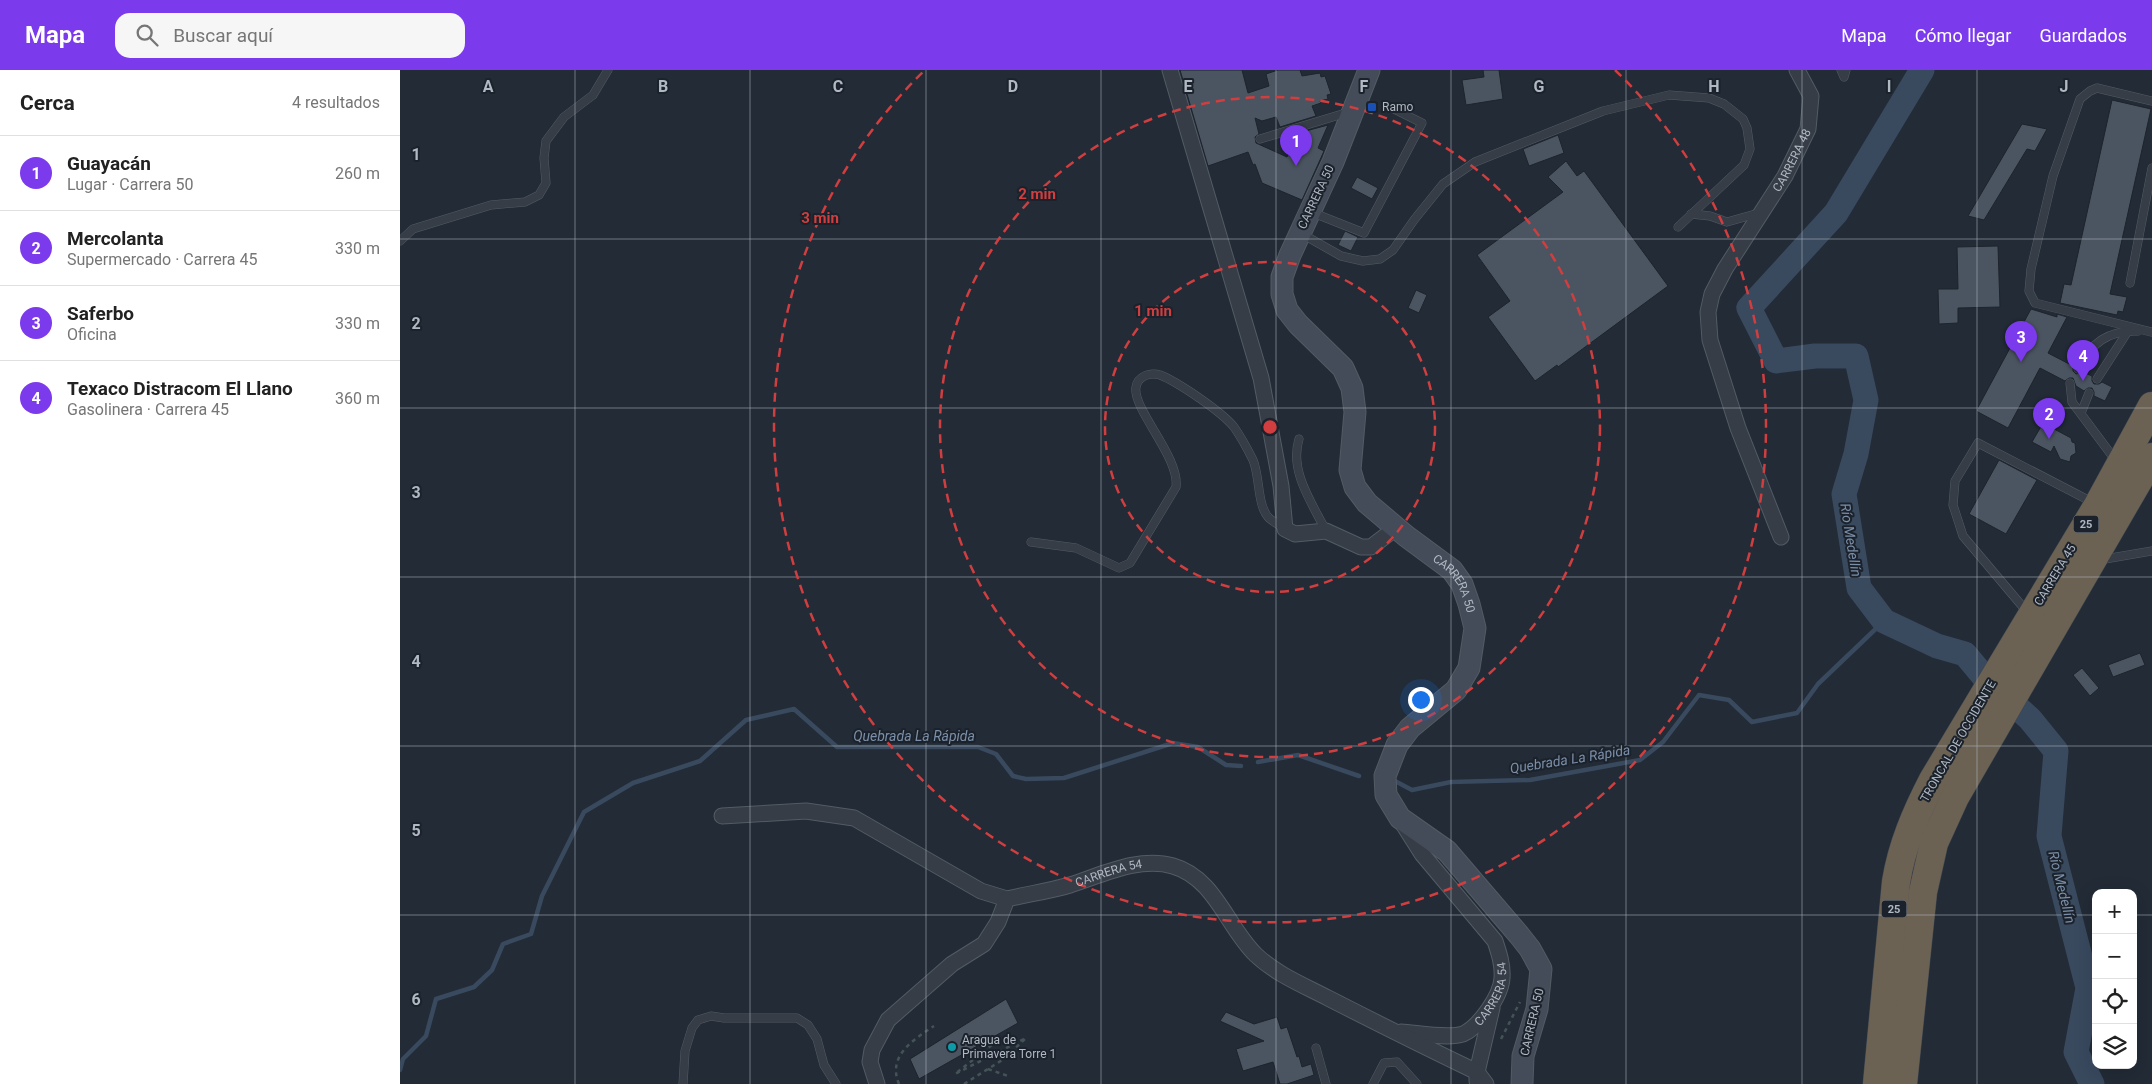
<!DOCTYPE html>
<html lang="es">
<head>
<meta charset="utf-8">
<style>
  :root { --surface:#fff; --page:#f6f6f6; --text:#222; --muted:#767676; --line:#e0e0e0; --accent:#7c3aed }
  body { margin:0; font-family:Roboto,sans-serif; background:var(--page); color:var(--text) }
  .controls { position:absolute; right:15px; bottom:15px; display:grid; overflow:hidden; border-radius:10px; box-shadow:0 5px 20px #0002 }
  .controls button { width:45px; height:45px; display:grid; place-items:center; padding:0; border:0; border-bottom:1px solid var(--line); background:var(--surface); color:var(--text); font:25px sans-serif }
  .you { position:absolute; left:1020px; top:629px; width:18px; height:18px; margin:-12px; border:4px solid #fff; border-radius:50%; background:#1a73e8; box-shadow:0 0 0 8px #1a73e833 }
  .badge { display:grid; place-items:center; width:32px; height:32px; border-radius:50%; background:var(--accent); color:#fff; font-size:16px; font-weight:700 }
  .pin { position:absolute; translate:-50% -41px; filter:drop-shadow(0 1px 2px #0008) }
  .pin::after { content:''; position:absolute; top:26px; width:18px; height:15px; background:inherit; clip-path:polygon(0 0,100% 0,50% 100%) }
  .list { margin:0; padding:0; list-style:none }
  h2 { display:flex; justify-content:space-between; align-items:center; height:65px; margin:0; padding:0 20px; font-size:21px }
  h2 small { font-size:16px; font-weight:400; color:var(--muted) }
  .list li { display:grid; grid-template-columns:32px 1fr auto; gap:15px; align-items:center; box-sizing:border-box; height:75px; padding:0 20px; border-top:1px solid var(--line) }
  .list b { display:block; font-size:19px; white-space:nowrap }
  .list p { margin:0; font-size:16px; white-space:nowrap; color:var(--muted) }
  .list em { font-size:16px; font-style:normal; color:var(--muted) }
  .icon { flex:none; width:28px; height:28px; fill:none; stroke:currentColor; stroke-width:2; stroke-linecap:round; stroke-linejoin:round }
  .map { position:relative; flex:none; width:1752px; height:1014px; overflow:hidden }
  header { display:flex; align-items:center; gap:30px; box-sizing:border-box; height:70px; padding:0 25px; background:var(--accent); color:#fff }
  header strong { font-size:24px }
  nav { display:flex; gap:28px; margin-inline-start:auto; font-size:18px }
  .search { width:350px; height:45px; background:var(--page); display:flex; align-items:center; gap:12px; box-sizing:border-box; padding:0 18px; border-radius:15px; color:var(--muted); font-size:19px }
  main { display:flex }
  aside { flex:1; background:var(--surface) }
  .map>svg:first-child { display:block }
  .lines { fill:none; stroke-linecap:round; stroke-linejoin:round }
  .stream { stroke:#39495e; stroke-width:4.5 }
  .river { stroke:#39495e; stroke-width:25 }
  .building { fill:#4b5561; stroke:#1d242d }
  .lane-casing { stroke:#535b64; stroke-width:9 }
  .street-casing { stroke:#535b64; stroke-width:17 }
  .secondary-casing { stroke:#535b64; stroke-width:23 }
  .highway-casing { stroke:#404851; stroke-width:29 }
  .path { stroke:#445456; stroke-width:2.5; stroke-dasharray:4 4; stroke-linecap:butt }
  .lane { stroke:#363d47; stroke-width:8 }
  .street { stroke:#363d47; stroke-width:15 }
  .secondary { stroke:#444c59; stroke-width:21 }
  .highway { stroke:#6c6253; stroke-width:28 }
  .grid { fill:none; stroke:#b0b8c3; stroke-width:1; stroke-opacity:0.55 }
  .ring { fill:none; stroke:#d03e3f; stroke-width:2.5; stroke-dasharray:9 6 }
  .transit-dot { fill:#1a4fb4; stroke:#1b222b; stroke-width:2 }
  .culture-dot { fill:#0f9aa8; stroke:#1b222b; stroke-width:2 }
  .labels { text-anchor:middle; stroke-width:4; stroke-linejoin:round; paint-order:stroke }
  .shield { fill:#1b222b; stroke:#838b95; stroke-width:1 }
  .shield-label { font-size:11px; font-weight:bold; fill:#b0b8c3 }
  .poi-label { font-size:12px; fill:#b0b8c3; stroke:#1b222b; text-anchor:start }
  .street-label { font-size:12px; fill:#b0b8c3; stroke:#1b222b }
  .water-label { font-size:14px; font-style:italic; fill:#7b8fa9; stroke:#1b222b }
  .grid-label { font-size:16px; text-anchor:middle; font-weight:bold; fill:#b0b8c3; stroke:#1b222b; stroke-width:4; stroke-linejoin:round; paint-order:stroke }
  .centre { fill:#d03e3f; stroke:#1b222b; stroke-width:2.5 }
  .ring-label { font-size:15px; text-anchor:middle; font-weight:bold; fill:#d03e3f; stroke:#1b222b; stroke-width:4; stroke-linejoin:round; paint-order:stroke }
</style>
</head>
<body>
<header>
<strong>Mapa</strong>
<div class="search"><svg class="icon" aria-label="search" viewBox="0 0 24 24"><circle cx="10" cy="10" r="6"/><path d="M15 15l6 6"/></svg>Buscar aquí</div>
<nav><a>Mapa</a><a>Cómo llegar</a><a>Guardados</a></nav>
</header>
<main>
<aside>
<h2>Cerca<small>4 resultados</small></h2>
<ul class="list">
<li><span class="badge">1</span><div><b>Guayacán</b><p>Lugar · Carrera 50</p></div><em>260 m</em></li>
<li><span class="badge">2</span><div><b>Mercolanta</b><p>Supermercado · Carrera 45</p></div><em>330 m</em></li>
<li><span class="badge">3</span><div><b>Saferbo</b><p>Oficina</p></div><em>330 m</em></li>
<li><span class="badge">4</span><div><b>Texaco Distracom El Llano</b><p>Gasolinera · Carrera 45</p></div><em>360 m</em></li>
</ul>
</aside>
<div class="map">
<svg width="1752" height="1014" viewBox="0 0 1752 1014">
  <rect width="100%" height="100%" fill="#222b36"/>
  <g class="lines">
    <g class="stream">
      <path d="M858 692 898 685 959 706"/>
      <path d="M993 710 1012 720 1051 712 1130 710 1240 690 1263 672 1299 625 1329 630 1352 652 1397 643 1418 614 1484 551"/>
      <path d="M0 1000 3 989 26 966 36 929 74 917 92 900 103 874 131 864 142 826 184 742 233 713 300 691 346 650 394 639 437 677H578L596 684 613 706 626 709 664 708 773 673 798 677 826 695 841 696"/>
    </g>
    <path class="river" d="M1522 0 1436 143 1349 238 1376 291 1415 286H1456L1466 330 1456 384 1444 424 1459 518 1484 551 1537 576 1565 584 1585 608 1630 649 1656 681 1649 766 1688 918 1676 982 1692 1014"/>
  </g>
  <g class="building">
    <path d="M780 0H842L848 23 869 16 866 4 878 0H900L902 6 920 3 921 7 925 6 931 24 927 25 928 29 920 31 921 33 912 36 916 46 880 57 876 47 862 51 855 48 859 64 855 67 856 73 887 87 895 67 891 65 928 55 918 78 924 81 902 130 862 113 855 94 853 95 848 82 808 96Z"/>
    <path d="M1083 0H1099L1103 29 1066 35 1062 10 1084 7Z"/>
    <path d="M1712 30 1751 39 1710 224 1727 227 1723 242 1718 241 1717 245 1660 233 1664 214 1671 215Z"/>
    <path d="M1622 54 1647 59 1635 81 1627 79 1584 150 1568 146Z"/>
    <path d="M1158 65 1164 83 1129 96 1123 79Z"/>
    <path d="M1166 91 1177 106 1184 101 1268 216 1158 297 1157 295 1135 311 1088 247 1110 231 1077 185 1163 122 1148 107Z"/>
    <path d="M957 107 978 118 972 129 951 118Z"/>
    <path d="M945 161 958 167 951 181 938 175Z"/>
    <path d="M1598 176 1600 237 1558 238V253L1539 254 1538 219H1558L1557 177Z"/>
    <path d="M1016 220 1027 225 1019 243 1008 238Z"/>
    <path d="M1631 239 1657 247V244L1667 247 1648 283 1673 296V301L1676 304 1683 302 1692 306V311L1694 314H1699L1702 312 1712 317 1705 331 1694 326V322L1692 318H1688L1684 321 1676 316 1673 308H1669L1665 311 1640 298 1608 358 1576 341Z"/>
    <path d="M1643 353 1671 368 1672 372 1675 373 1676 383 1671 386 1670 392 1660 389 1654 376 1651 382 1632 372Z"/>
    <path d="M1599 390 1637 410 1606 464 1569 444Z"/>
    <path d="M1740 583 1745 595 1713 607 1708 595Z"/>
    <path d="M1682 598 1699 618 1690 626 1673 605Z"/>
    <path d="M606 929 618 953 519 1009 510 989Z"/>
    <path d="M826 942 854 954 877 947 881 959 887 957 897 987 899 986 902 997 911 994 914 1005 887 1014H880L873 992 843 1001 836 979 864 971 820 951Z"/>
  </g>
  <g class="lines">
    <defs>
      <g id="lane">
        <path d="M1441 0 1444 7 1446 0"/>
        <path d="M860 69 949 42"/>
        <path d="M911 142 964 163 1022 53 992 38"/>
        <path d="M1291 144 1310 146 1327 152 1359 143"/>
        <path d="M902 164 941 186 963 191 980 189 993 180 1014 150 1043 114 1075 92 1203 41 1269 25 1309 28 1324 34 1343 49 1347 58 1350 79 1344 95 1278 157"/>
        <path d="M0 171 13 159 91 135 125 132 139 125 146 113 144 88 146 71 164 47 193 25 208 0"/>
        <path d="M1730 213 1752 98"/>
        <path d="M1751 262 1635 233 1629 221 1631 199 1653 106 1680 29 1690 21 1697 18 1752 31"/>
        <path d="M1678 299C1691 273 1708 260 1738 261"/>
        <path d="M1697 309 1728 261"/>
        <path d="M1670 313 1672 332 1716 391"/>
        <path d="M1681 343 1689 323"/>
        <path d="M899 369C889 401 912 433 926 461"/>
        <path d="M631 472 676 478 719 498 730 493 776 417C780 387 732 339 736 317 738 306 750 302 760 305 778 312 822 342 834 357 841 367 848 380 853 390 860 406 857 436 869 448 873 452 880 455 885 459"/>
        <path d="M1699 490 1752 481"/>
        <path d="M1628 543 1563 466 1553 435 1555 411 1578 373 1694 433"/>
        <path d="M916 978 926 1014"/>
        <path d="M283 1014 285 981 292 958 298 950 311 946 324 948H397L408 955 417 969 424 995 436 1014"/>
        <path d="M973 1014 984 993 997 992 1017 1014"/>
      </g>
      <g id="street">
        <path d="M770 0 861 308 881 416 885 459 895 464 926 461 961 477H971L996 458"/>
        <path id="s1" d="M1381 467 1338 358 1310 270 1308 242 1312 224 1325 199 1385 106 1408 59 1411 26 1397 0"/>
        <path d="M322 746 406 741 454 748 581 821 607 829"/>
        <path id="s2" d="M1001 962C1017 963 1048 969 1063 964 1079 957 1101 926 1102 908 1103 895 1099 883 1095 871L1022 784 1003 754"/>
        <path d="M1077 1011V1002L1092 938"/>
        <path id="s3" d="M477 1014 470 992 472 980 488 950 552 894 584 874 598 852 607 829C628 824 650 821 670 815 702 805 739 786 773 796 815 808 827 857 856 885 876 904 903 915 928 928 977 953 1027 978 1077 1002L1086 1014"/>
      </g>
      <g id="secondary">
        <path id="s4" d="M969 0 933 92 890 185 882 207V224L887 240 898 254 943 298 952 318 955 342 950 400 955 417 967 433 1006 466 1052 500 1062 514 1069 534 1075 558 1069 598 1056 620 1010 658 997 675 985 706 986 725 1000 748 1047 781 1119 865 1130 879 1141 899 1137 939 1123 986 1122 1014"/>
      </g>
      <g id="highway">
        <path d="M1477 1014 1496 812C1502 775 1516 743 1533 710L1698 435 1752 336"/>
        <path d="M1503 1014 1523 822 1534 773 1555 727 1752 387"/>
      </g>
    </defs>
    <use href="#lane" class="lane-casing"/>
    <use href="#street" class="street-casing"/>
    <use href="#secondary" class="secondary-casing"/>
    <use href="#highway" class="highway-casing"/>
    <g class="path">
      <path d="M1101 969 1120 932"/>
      <path d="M588 999 608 1006"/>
      <path d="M499 1014C487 986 513 970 534 956"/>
      <path d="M564 1014 604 989 626 968 555 1004 597 971 595 966"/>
    </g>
    <use href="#lane" class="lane"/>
    <use href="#street" class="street"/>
    <use href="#secondary" class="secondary"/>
    <use href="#highway" class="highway"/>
  </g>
  <path class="grid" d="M175 0V1014M350 0V1014M526 0V1014M701 0V1014M876 0V1014M1051 0V1014M1226 0V1014M1402 0V1014M1577 0V1014M0 169H1752M0 338H1752M0 507H1752M0 676H1752M0 845H1696M1733 845H1752"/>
  <g class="ring">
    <circle cx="870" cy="357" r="165"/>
    <circle cx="870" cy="357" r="330"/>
    <path d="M1215 0A496 496 0 1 1 525 0"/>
  </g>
  <rect class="transit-dot" x="967" y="32" width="10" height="10" rx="2.5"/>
  <circle class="culture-dot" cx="552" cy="977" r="5"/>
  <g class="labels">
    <g class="shield">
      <rect x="1673.5" y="445.5" width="25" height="17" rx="4"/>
      <rect x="1481.5" y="830.5" width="25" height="17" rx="4"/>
    </g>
    <g class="shield-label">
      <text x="1686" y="458">25</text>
      <text x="1494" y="843">25</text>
    </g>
    <g class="poi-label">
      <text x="982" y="41">Ramo</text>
      <text x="562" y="974">Aragua de<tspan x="562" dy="14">Primavera Torre 1</tspan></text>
    </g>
    <g class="street-label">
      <text dy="4" stroke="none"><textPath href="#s1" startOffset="412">CARRERA 48</textPath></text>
      <text transform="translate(916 127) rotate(-65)" y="4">CARRERA 50</text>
      <text transform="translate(1655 505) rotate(-59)" y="4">CARRERA 45</text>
      <text dy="4" stroke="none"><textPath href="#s4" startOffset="602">CARRERA 50</textPath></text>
      <text transform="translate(1558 671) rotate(-60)" y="4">TRONCAL DE OCCIDENTE</text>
      <text dy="4" stroke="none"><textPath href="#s3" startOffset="348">CARRERA 54</textPath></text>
      <text dy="4" stroke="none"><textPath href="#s2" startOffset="114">CARRERA 54</textPath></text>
      <text transform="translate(1132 952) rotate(-77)" y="4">CARRERA 50</text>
    </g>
    <g class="water-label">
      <text transform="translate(1451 470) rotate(81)" y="5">Río Medellín</text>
      <text x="514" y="671">Quebrada La Rápida</text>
      <text transform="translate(1170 689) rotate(-9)" y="5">Quebrada La Rápida</text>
      <text transform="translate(1662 817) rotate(76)" y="5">Río Medellín</text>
    </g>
  </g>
  <g class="grid-label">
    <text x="88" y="22">A</text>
    <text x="263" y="22">B</text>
    <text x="438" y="22">C</text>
    <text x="613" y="22">D</text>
    <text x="788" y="22">E</text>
    <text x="964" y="22">F</text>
    <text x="1139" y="22">G</text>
    <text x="1314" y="22">H</text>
    <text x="1489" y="22">I</text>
    <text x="1664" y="22">J</text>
    <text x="16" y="90">1</text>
    <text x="16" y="259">2</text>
    <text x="16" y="428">3</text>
    <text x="16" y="597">4</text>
    <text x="16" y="766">5</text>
    <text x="16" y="935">6</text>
  </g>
  <circle cx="870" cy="357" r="8" class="centre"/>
  <g class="ring-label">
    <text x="637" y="129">2 min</text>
    <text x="420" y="153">3 min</text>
    <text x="753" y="246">1 min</text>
  </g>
</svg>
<div class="controls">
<button>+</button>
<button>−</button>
<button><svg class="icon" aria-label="locate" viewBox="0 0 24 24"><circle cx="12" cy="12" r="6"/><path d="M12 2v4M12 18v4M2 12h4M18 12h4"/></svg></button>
<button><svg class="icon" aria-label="layers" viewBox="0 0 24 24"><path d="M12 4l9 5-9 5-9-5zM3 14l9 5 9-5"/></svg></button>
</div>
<div class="you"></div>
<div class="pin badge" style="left:896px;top:96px">1</div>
<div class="pin badge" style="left:1649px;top:369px">2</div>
<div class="pin badge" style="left:1621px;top:292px">3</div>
<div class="pin badge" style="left:1683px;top:311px">4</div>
</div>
</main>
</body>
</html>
